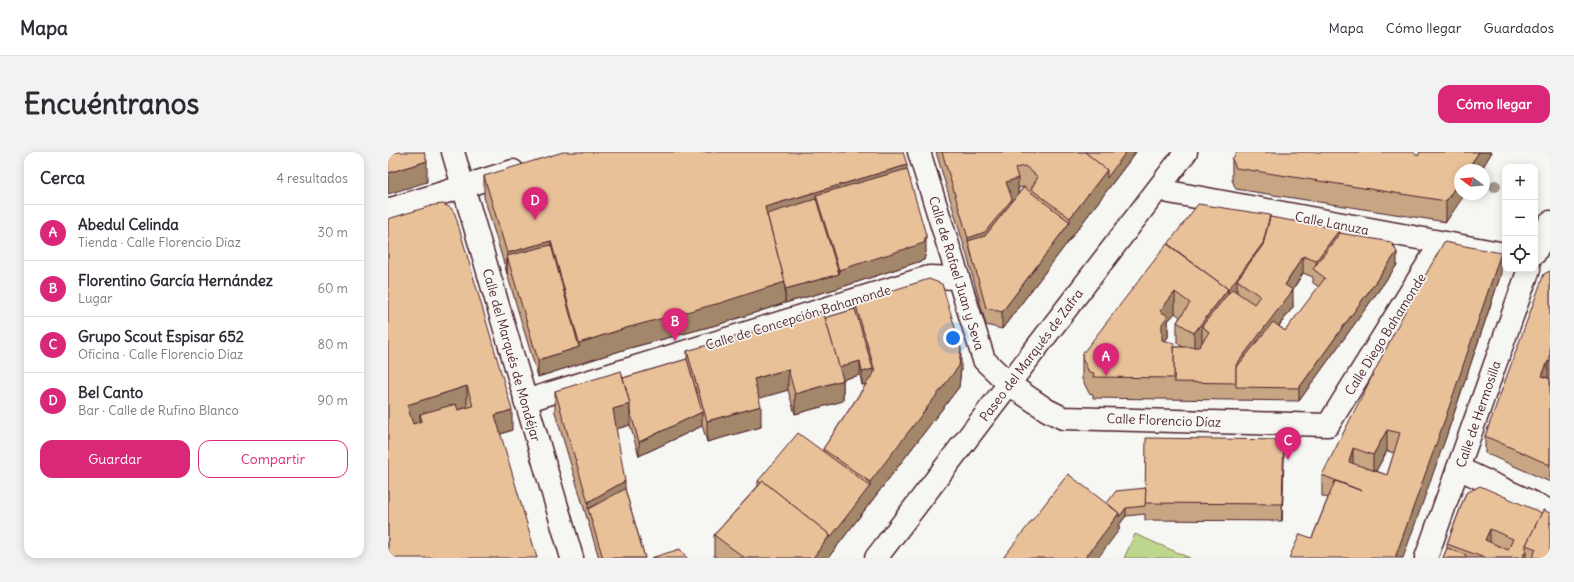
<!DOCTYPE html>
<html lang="es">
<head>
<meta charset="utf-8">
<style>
  :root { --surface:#fff; --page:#f2f2f3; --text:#2b2b33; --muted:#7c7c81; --line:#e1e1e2; --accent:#db2777 }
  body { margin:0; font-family:Delius,sans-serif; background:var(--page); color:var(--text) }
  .controls { position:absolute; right:12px; top:12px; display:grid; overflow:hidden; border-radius:8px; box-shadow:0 2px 10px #0003 }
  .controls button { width:36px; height:36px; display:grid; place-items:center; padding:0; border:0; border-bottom:1px solid var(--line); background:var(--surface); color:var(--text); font:20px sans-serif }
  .compass { position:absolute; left:1066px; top:12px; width:36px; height:36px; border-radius:50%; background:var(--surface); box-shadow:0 2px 10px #0003; rotate:286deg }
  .you { position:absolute; left:565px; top:186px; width:14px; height:14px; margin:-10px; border:3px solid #fff; border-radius:50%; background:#1a73e8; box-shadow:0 0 0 6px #1a73e833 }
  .badge { display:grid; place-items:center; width:26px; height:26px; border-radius:50%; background:var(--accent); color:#fff; font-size:13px; font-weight:700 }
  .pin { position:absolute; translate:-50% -33px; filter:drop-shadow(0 1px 2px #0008) }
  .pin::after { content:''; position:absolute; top:21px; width:14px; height:12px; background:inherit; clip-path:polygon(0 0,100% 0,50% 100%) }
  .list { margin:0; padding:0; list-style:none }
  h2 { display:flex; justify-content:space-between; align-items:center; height:52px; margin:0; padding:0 16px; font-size:17px }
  h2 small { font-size:13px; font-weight:400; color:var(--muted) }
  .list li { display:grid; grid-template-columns:26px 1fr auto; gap:12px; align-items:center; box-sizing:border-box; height:56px; padding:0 16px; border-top:1px solid var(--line) }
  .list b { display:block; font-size:15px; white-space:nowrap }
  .list p { margin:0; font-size:13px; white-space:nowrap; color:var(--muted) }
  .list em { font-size:13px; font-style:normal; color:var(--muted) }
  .actions { display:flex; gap:8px; padding:12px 16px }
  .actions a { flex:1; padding:9px 0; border:1px solid var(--accent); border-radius:12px; text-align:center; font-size:14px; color:var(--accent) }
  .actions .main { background:var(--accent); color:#fff }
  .icon { flex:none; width:22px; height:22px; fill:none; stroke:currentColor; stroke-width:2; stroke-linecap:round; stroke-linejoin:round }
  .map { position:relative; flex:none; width:1162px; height:406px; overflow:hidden; border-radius:12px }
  header { display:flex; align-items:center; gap:24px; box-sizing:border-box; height:56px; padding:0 20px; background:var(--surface); border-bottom:1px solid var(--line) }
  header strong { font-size:19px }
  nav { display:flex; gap:22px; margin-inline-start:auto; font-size:14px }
  .intro { display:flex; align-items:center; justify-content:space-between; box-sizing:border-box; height:96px; padding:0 24px }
  h1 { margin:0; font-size:28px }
  .button { padding:10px 18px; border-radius:12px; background:var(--accent); color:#fff; font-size:14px; font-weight:700 }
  main { display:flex; gap:24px; padding:0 24px }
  aside { flex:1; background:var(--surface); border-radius:12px; box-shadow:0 2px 10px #0003 }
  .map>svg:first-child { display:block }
  .green { fill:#bdd78e; stroke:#847b5c }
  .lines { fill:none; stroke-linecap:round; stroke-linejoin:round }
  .minor-casing { stroke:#4a1f2b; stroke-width:25 }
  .minor { stroke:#f6f6f2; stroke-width:22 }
  .tree { fill:#a79992 }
  .wall { fill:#c8a684; stroke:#4a1f2b; fill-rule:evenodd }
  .shaded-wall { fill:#a3876b; stroke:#4a1f2b }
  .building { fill:#e9c199; stroke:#4a1f2b; fill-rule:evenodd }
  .labels { text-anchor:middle; stroke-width:3.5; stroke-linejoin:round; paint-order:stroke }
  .street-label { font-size:13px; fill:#4a1f2b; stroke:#f6f6f2 }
</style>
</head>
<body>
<header>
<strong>Mapa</strong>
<nav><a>Mapa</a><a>Cómo llegar</a><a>Guardados</a></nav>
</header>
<div class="intro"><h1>Encuéntranos</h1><a class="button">Cómo llegar</a></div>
<main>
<aside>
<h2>Cerca<small>4 resultados</small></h2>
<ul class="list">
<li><span class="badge">A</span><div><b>Abedul Celinda</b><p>Tienda · Calle Florencio Díaz</p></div><em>30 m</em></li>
<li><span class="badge">B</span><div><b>Florentino García Hernández</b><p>Lugar</p></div><em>60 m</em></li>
<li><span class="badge">C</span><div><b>Grupo Scout Espisar 652</b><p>Oficina · Calle Florencio Díaz</p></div><em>80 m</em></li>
<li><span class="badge">D</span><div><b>Bel Canto</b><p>Bar · Calle de Rufino Blanco</p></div><em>90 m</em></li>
</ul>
<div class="actions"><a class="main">Guardar</a><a>Compartir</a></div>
</aside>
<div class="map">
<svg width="1162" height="406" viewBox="0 0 1162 406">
  <rect width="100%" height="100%" fill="#f6f6f2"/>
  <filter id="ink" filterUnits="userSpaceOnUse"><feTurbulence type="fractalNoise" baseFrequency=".025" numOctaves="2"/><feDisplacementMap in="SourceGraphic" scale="8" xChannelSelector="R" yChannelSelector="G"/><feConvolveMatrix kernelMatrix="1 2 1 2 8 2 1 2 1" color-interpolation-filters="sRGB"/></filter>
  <g filter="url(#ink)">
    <path class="green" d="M747 382 802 406H736Z"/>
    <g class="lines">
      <defs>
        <g id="minor">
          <path d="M65 0 184 406"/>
          <path d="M531 0 596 208 621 232 659 258 675 266 940 273 1053 91"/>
          <path d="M772 35 781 40 1117 102"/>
          <path d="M0 58 125 19"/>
          <path d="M1147 101 1162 70"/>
          <path d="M137 249 541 125 569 126"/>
          <path d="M1070 316 1162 359"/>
          <path d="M488 406 798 0"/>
          <path d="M1038 406 1141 117"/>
        </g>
      </defs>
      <use href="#minor" class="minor-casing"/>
      <use href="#minor" class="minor"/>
    </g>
    <circle class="tree" cx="1107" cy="34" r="6"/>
    <g class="wall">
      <path d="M548 0H748L614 177 598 173 580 107ZM636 35 630 42V36Z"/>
      <path d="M1032 0H1104L1093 18H1072L1058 70 848 37 844 28V7L1030 4Z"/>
      <path d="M519 17 538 100 536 108 451 136 397 151 332 172 238 197 150 225 96 45V24Z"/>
      <path d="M882 65 952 81 1009 113 911 249 705 246V242L701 241 694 227V206L780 92ZM915 121 925 125V131L931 135 897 179 891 174 905 155 904 138ZM787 161 792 165 789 170V191L795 195H786L777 189 780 185V169Z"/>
      <path d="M0 67 124 278 113 282 0 406ZM79 255V256L70 258V257Z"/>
      <path d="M1162 119V330L1097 301V284Z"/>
      <path d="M1113 122 1056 291 924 386 940 346 934 344V323ZM999 299 1006 301 999 323 988 319Z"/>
      <path d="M467 150 573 217 571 235 440 406H330L326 404V383L370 334V329L435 300V297L478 232 474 233 472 223 455 227V249L407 262 400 238 371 246 373 275 319 290 314 273V274L251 304 242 273 228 277 237 337 257 406H211L167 260V239L235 226 299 207V199L437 166 467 157Z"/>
      <path d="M896 305 894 369 757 368V362L738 364 731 373V378L719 351 758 336Z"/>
      <path d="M1078 341 1154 361 1162 406H1055L1059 396V392Z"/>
    </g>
    <g class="shaded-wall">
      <path d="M738 0H748L614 177V160L682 70V66L719 18Z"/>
      <path d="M1091 0H1104L1093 18H1079Z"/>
      <path d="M39 9V30L0 42V21Z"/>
      <path d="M519 13V34L428 43V61L380 75 377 55Z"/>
      <path d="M630 26V47L624 49V68L584 105 580 89V86L618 30Z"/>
      <path d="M1072 28V42H1077L1058 70V49Z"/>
      <path d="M882 63V82L858 134 849 128V145L840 158V138Z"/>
      <path d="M952 77V95L928 120V109Z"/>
      <path d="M538 83V100L536 108 451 136 397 151V137L451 122V118Z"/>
      <path d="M163 89V110L119 104V122V101Z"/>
      <path d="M1009 100V113L911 249V236Z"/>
      <path d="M1113 101V122L1056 291 1015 406H1007Z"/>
      <path d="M915 104V121L903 141 905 138V155L848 230V213Z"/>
      <path d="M397 130V151L332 172 238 197 150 225V208L191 195V191L238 176Z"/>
      <path d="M840 137V158L821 180 814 174V191L806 202V181Z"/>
      <path d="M787 140V161L780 169V185L774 193 772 159Z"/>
      <path d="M573 196V217L571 235 440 406H425L442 383 482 334V330Z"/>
      <path d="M472 209V223L449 229V215Z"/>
      <path d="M1160 209V226L1154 224Z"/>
      <path d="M400 217V238L366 248V227Z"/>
      <path d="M485 217V230L474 233V220Z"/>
      <path d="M455 228V249L407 262V242Z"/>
      <path d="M79 234V255L34 270 32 262V270L19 274V253Z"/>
      <path d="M242 252V273L225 278V257Z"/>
      <path d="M373 254V275L319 290V269Z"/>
      <path d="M124 258V278L107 284V263Z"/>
      <path d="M314 260V274L251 304V290Z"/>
      <path d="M999 278V299L985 324V303Z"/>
      <path d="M896 288V305L894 369V352Z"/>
      <path d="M965 296V317L961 310Z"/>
      <path d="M237 329V350L200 357V350Z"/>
      <path d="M738 356V364L731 373V378L710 406H697L731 361Z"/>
      <path d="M1102 377V394L1097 388Z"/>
      <path d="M1138 398V406H1134Z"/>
    </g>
    <g class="building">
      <path d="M0 0H36L39 9 0 21Z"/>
      <path d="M175 0H515L519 13 377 55 397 130 332 151 238 176 191 191 163 89 119 101 96 24Z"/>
      <path d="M554 0H697L719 18 682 66 643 37 650 25 637 14 627 16 630 26 618 30 624 47 597 80 580 86Z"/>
      <path d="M697 0H738L719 26V18Z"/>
      <path d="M849 0H1025L1030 4 1032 0H1091L1079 18H1072V28L1058 49 848 16 844 7Z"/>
      <path d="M519 17 538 83 536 91 451 118 428 43Z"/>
      <path d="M636 35 682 70 614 160 598 156 580 89 597 84Z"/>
      <path d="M428 47 451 122 397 137V130L379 62Z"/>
      <path d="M55 52 63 56 67 62 124 258 107 263 149 406H0V67L46 53ZM79 234 85 254 70 258 68 252 32 262 34 269 25 272 19 253Z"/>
      <path d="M810 52 882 63 875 91 840 138V137L780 92Z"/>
      <path d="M882 65 952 77 928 109 915 104 897 133 905 138 848 213V231L786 230V195H811L821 180 814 174 844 137 866 152 872 144 849 128 875 93Z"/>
      <path d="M952 81 1003 90 1009 100 911 236 848 235V216L885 170 897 179 937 126 925 117Z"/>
      <path d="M1056 90 1113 101 1056 270 1007 406H901L912 382 924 386 947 329 974 339 934 323 1014 165ZM999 278 1012 281 999 323 961 310 965 296 985 303Z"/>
      <path d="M779 92 840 137 806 181 789 170 802 151 787 140 772 159 780 164 774 172V188L786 191V226L705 225 706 221 701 220 694 206 695 201Z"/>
      <path d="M163 93 191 195 150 208 119 104Z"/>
      <path d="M1162 119V210L1160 209 1154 224 1162 227V313L1097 284 1156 122Z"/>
      <path d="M541 127 554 132 573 196 571 214 482 330 435 297 487 219 467 150Z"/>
      <path d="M467 157 485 217 474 220 472 209 451 215 437 166Z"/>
      <path d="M435 159 455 228 407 242 400 217 366 227 373 254 319 269 299 199Z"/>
      <path d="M299 207 314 260 251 290 242 259V252L235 226Z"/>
      <path d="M233 219 242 252 225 257 237 329 200 350 167 239Z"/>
      <path d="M410 281 482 334 442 386V383L375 329 373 331 370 329Z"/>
      <path d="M758 286 896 288 894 352 757 351Z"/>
      <path d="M680 322 731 361 697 406H615Z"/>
      <path d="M375 329 442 383 425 406H357L326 383Z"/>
      <path d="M1092 334 1154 361 1138 393V398L1134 406H1097L1059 392 1078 341ZM1102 377 1125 387 1120 398 1097 388Z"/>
      <path d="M758 336 757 354 738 356 731 365V361L719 351 728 339Z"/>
      <path d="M237 337 257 406H215L200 357Z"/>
      <path d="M1155 358 1162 361V406H1144L1148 397 1138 393Z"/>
      <path d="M1059 396 1078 403V406H1055Z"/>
      <path d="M292 397 299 406H263Z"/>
    </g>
  </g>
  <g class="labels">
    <g class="street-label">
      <text transform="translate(944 71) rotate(11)" y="5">Calle Lanuza</text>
      <text transform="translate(569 121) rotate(73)" y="5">Calle de Rafael Juan y Seva</text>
      <text transform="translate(410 165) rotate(-17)" y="5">Calle de Concepción Bahamonde</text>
      <text transform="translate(997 182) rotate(-58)" y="5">Calle Diego Bahamonde</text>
      <text transform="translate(124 203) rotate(74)" y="5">Calle del Marqués de Mondéjar</text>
      <text transform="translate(643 203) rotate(-53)" y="5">Paseo del Marqués de Zafra</text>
      <text transform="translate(1090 262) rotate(-71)" y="5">Calle de Hermosilla</text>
      <text transform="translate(776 268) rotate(2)" y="5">Calle Florencio Díaz</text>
    </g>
  </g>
</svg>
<div class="controls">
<button>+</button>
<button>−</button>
<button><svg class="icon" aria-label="locate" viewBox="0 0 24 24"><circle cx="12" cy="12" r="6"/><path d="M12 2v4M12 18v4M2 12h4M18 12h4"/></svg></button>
</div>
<svg class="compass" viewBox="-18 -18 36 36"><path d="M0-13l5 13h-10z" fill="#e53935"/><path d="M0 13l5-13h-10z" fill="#7c7c81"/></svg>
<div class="you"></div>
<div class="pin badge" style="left:718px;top:224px">A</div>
<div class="pin badge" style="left:287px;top:189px">B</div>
<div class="pin badge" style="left:900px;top:308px">C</div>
<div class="pin badge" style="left:147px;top:68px">D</div>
</div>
</main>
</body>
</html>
